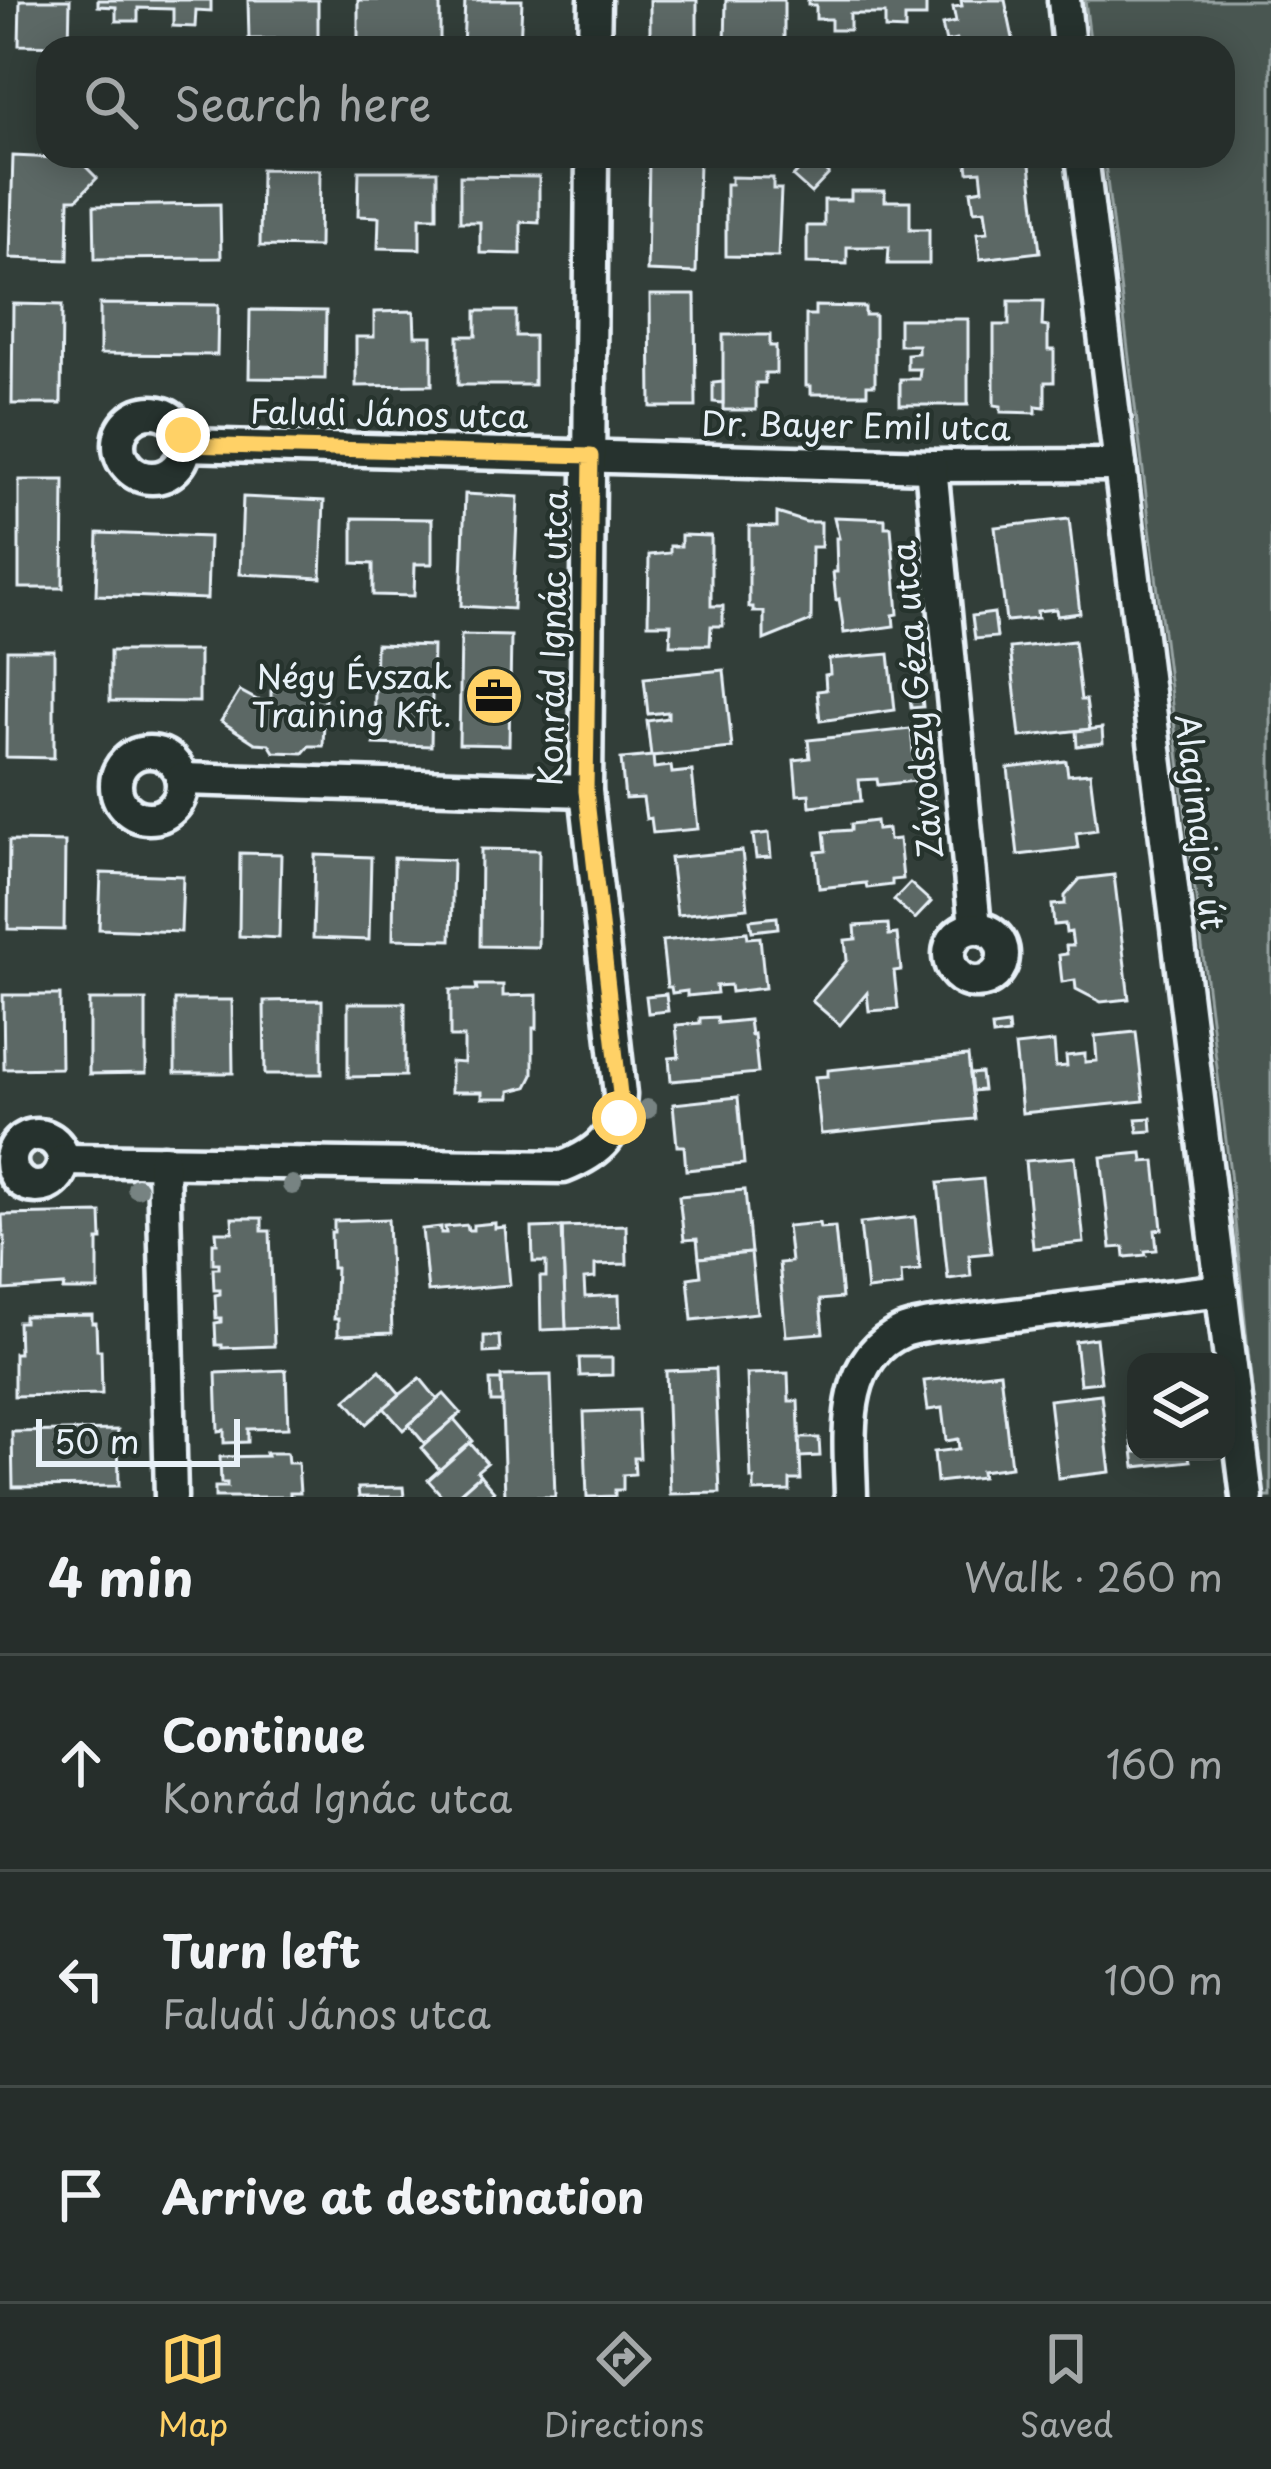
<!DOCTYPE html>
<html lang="en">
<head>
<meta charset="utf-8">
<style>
  :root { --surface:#262e2b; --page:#323a37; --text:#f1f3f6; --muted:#a4a8a9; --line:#424a47; --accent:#ffd166 }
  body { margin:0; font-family:"Playpen Sans",sans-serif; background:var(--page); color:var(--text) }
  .controls { position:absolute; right:36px; bottom:36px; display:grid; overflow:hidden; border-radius:24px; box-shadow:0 6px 30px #0003 }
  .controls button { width:108px; height:108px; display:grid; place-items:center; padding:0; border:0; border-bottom:3px solid var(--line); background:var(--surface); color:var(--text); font:60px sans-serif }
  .scale { position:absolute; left:36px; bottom:30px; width:204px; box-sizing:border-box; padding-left:12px; border:6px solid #e8f1f8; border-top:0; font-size:33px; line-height:42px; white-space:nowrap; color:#e8f1f8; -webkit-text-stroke:9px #26332d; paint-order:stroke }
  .stop { position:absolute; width:36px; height:36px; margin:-27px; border:9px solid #ffd166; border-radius:50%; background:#fff }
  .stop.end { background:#ffd166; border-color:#fff; box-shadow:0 3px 12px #0008 }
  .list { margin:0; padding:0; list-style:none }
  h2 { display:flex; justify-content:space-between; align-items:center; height:156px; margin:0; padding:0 48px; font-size:51px }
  h2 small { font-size:39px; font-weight:400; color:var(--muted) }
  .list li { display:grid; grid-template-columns:78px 1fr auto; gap:36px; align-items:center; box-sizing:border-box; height:216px; padding:0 48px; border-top:3px solid var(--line) }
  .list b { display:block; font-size:45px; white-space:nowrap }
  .list p { margin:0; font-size:39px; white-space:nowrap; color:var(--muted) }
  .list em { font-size:39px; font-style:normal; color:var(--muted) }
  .icon { flex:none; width:66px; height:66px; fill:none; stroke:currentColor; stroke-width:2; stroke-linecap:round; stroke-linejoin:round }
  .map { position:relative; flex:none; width:1271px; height:1497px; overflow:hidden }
  .search { position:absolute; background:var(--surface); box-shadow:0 6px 30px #0003; left:36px; right:36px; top:36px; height:132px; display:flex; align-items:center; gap:30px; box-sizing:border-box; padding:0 42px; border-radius:36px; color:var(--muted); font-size:45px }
  .sheet { height:804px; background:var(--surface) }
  nav { display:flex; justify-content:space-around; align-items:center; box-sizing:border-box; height:168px; border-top:3px solid var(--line); background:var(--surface); font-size:33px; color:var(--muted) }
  nav a { display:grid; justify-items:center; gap:6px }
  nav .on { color:var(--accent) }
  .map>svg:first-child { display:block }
  .green { fill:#495651; stroke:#98a4a4; stroke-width:3 }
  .building { fill:#5c6865; stroke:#e8f1f8; stroke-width:3 }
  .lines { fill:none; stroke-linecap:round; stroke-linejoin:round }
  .minor-casing { stroke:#e8f1f8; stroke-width:39 }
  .minor { stroke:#26332d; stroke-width:30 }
  .tree { fill:#778382 }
  .route { stroke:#ffd166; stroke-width:15 }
  .labels { text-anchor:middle; stroke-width:9; stroke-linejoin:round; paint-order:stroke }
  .street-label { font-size:33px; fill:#e8f1f8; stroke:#26332d }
  .poi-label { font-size:33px; fill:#e8f1f8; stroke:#26332d; text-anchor:end }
</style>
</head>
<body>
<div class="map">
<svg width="1271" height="1497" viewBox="0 0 1271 1497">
  <rect width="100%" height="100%" fill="#323e39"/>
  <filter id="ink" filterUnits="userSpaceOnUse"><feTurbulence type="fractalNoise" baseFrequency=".00833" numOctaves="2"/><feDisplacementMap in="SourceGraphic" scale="24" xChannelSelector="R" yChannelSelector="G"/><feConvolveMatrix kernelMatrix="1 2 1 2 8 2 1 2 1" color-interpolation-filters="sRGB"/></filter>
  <g filter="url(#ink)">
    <g class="green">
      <path d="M1085 0H1271V1497H1263L1230 1173 1104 156H1223V48H1091Z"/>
      <circle cx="37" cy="1162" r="16"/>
    </g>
    <g class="building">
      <path d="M20 0H70L69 46 19 45Z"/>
      <path d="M98 0H211V11L196 10 195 27 173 26V9L138 8V21H116V7L98 6Z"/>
      <path d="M248 0H318V39H249Z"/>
      <rect x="358" y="0" width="82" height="48"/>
      <path d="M465 0H522L520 48H463Z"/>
      <rect x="650" y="0" width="47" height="48"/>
      <path d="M726 0H784V48H725Z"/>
      <path d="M808 0H926V17H905V30L885 29V14H850V30H831V19H816V5H808Z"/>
      <path d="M961 0H1005L1015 48H958L957 40 946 42 942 25 956 22 953 7 962 6Z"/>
      <path d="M13 156 78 159 97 178 77 199H69L68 260 10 258Z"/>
      <path d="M966 156H1029L1040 252 980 259 977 233 988 232 985 210 974 211 971 191 983 189 981 171 968 172Z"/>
      <path d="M811 157 829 174 811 193 793 177Z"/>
      <path d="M649 160 699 161 696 273 647 271Z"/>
      <path d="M261 169 320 170 319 247 260 246Z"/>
      <path d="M359 171H437V217H420V249L378 248 379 217 358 216Z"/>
      <path d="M460 176 539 177V223L521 222V254L480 253V222H460Z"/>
      <path d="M731 177 773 178V189H781L778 257 726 256V184H731Z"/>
      <path d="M851 191H885V201H910V229H929V264H888L889 247H847V264L807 263V226H824V200H851Z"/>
      <path d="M220 204 221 258 95 259 94 206Z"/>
      <path d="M650 295H695L696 407H651Z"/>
      <path d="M1009 301H1043L1042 326 1048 327V350H1054V382H1045V407L1036 406V413L1001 412V406L994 405V325H1009Z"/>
      <path d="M13 304 62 305 61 404H12Z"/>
      <path d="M100 304 218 305 217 355 100 354Z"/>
      <path d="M815 306 865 307V315H875V385H867V394H811V386H806V315H815Z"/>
      <path d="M250 310 326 311 325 379 249 378Z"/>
      <path d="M414 311 415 336H432V385L356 386V337H374V312Z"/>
      <path d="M476 311H516V336H534V385H458V336H476Z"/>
      <path d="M899 319H968V405H900V379H919L920 369H907V354L918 353V345H899Z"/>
      <path d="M723 335H770V346H776V373H765V383H756V410H723Z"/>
      <path d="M723 382V403L713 402V383Z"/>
      <path d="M19 480H64L63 588H19Z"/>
      <path d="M465 494 518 497 513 609 461 606Z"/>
      <path d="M243 497 324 501 321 578 240 574Z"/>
      <path d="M777 513 806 522H821V547H812L811 621 764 640V612H753V607H749V526L777 527Z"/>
      <path d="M834 517 885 519V527H891L898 614 893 615 894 626 844 633 839 599 836 600 833 572H837L836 538H839Z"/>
      <path d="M353 518 432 519V564H415L414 596 373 595V564L353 563Z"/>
      <path d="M1069 519 1080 613 1057 616 1056 609 1037 611 1038 618 1006 621 995 527Z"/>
      <path d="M98 533 209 537 207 599 96 595Z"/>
      <path d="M681 535 711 536V606H723V626H711L710 645H670L671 624H648L649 555 670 553V546H681Z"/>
      <path d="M994 613 997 637 975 639 972 616Z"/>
      <path d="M461 635 511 636 509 745 459 744Z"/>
      <path d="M1074 641 1081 700H1086L1090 729 1020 737 1010 648Z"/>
      <path d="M376 644 433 646 431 746 374 744Z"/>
      <path d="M7 650H54V758L6 757Z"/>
      <path d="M110 651H199V702L110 701Z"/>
      <path d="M889 654 895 710 820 721 817 691 826 690 825 675 830 674 829 659Z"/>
      <path d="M724 670 732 748 651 756 647 721 668 718V712L648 714 644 678Z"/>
      <path d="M309 673 326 674 323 746H309L303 753 274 752 269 744 255 743 221 721 240 691 257 700 271 701V691H277L283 683 290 682 298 684 304 689 303 692H309Z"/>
      <path d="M922 696 923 707 911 708 910 697Z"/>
      <path d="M1102 728 1103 743 1077 746 1076 731Z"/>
      <path d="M911 729 916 781 878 785 877 779 859 780 861 801 810 806 809 794 797 795 794 760 810 758 808 740Z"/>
      <path d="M653 756 654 768 671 766 672 773 692 771 698 829 653 833 651 818 646 819 643 798 625 799 621 759Z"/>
      <path d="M1066 761 1068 775 1090 773 1097 830 1076 833 1078 848 1018 855 1008 768Z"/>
      <path d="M931 786 934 808 917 810 914 787Z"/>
      <path d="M876 821 877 830 888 829 889 840 899 839 903 879 892 880V885L867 888 866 883 819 888 816 852 826 851 824 832 851 830V824Z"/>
      <path d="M769 833 771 857 756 858 753 835Z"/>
      <path d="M9 841 65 842 64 930 8 929Z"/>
      <path d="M481 849 539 850 538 947 480 946Z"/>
      <path d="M742 851 748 908 677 915 670 858Z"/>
      <path d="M240 853 281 854 279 938 239 936Z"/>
      <path d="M315 855 371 857 369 940 313 938Z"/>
      <path d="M394 858 453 860 451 940 393 939Z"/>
      <path d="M101 873 183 876 181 932 99 929Z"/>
      <path d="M1114 875 1129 999 1101 1002 1076 989 1075 980 1062 982 1059 955 1067 954 1066 946H1073L1071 932 1066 933 1065 924 1054 925 1052 905 1065 904V896L1080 879Z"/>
      <path d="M910 883 931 902 915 919 894 900Z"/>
      <path d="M777 917 778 928 752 931 750 920Z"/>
      <path d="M888 924 889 935 897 934 901 970 894 971 898 1009 869 1011 867 993 840 1025 812 1001 847 960 845 940 856 939 855 926Z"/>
      <path d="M747 932 748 938 760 937 765 988 731 992 730 985 716 986 717 993 687 996V991L672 993 671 987H667L662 941Z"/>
      <path d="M476 985H503V996L537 995V1028H533V1075L527 1087 510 1091V1098H482V1092H451V1062L464 1063V1037H450V990H477Z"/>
      <path d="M666 994 668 1011 648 1013 646 996Z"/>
      <path d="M3 995H60L61 1068 4 1069Z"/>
      <path d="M89 1000H146V1073L89 1074Z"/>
      <path d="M175 1000H232L233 1073H175Z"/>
      <path d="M322 1000V1074H265L264 1001Z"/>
      <path d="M348 1003H405V1076L348 1077Z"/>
      <path d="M717 1017 718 1023 749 1020 751 1035 754 1034 758 1073 671 1081 669 1058 679 1057 676 1025 700 1023V1018Z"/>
      <path d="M1008 1025 1009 1034 993 1036 992 1027Z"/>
      <path d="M1136 1032 1144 1101 1022 1113 1015 1046 1054 1042 1056 1067 1067 1066 1066 1056 1085 1054V1062L1097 1061 1095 1036Z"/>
      <path d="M968 1056 975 1119 821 1134 815 1077 828 1076V1070Z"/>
      <path d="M981 1073 983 1090 972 1091 970 1074Z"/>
      <path d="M738 1097 744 1164 686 1170 684 1146H677L673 1104Z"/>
      <path d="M1151 1118 1152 1131 1138 1132 1136 1119Z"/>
      <path d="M1142 1153 1143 1162 1155 1161 1162 1229 1155 1230 1157 1250 1145 1251 1146 1255 1125 1257 1124 1247 1111 1248 1101 1157Z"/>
      <path d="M1075 1157 1084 1243 1033 1248 1025 1161Z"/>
      <path d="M983 1179 991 1253 969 1255 971 1276 948 1279 938 1183Z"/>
      <path d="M745 1190 751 1253 699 1258 697 1239 684 1240 679 1196Z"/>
      <path d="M101 1213 102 1240H98V1290H63L64 1286 4 1290 5 1237H3L2 1215Z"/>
      <path d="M915 1217 920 1270 901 1272 902 1286 867 1290 860 1223Z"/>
      <path d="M232 1218H262V1231H270L274 1346 222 1348V1345H216L215 1323 221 1322V1318H216L215 1295 220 1294V1290H214L213 1268H219V1263H213V1243H217L216 1232H233Z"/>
      <path d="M388 1219 392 1333 338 1335V1319H334L336 1268H332L331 1232H334V1221Z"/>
      <path d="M495 1223V1228L505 1227 510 1285 428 1292 422 1229 441 1227V1233H446L445 1227 467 1225 468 1230H473V1225Z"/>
      <path d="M819 1223 820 1228 835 1227 842 1298 820 1300 823 1333 786 1336 779 1263 791 1262 787 1226Z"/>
      <path d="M626 1225 627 1264 595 1265V1278L584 1279 585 1297 619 1295 620 1327 566 1329 562 1227Z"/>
      <path d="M562 1227 566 1329 541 1330 540 1277H546V1262H533L532 1228Z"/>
      <path d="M751 1253 757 1313 692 1320 688 1278 701 1276 699 1258Z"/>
      <path d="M92 1315V1323H96L97 1350H101L102 1394 14 1396V1353H19L18 1322H24V1316Z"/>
      <path d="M484 1336H499L500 1352 484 1353Z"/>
      <path d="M1096 1338 1101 1382 1080 1384 1075 1341Z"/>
      <path d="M579 1358H612V1375L580 1376Z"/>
      <path d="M715 1369 720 1493 670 1494 666 1371Z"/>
      <path d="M286 1370 288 1428 248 1429V1442L224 1443V1430L218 1431 216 1373Z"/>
      <path d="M380 1370 400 1394 366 1424 346 1400Z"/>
      <path d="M1000 1372 1011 1467 981 1471 982 1477 937 1482 934 1452 959 1449 958 1439 946 1441 942 1408 928 1410 924 1381Z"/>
      <path d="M788 1373 789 1401H798L801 1480H790V1491L754 1492V1479H751L747 1374Z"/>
      <path d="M551 1375 555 1497H505L501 1376Z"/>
      <path d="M420 1378 438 1400 403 1430 384 1408Z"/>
      <path d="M490 1380H501L502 1402H491Z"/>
      <path d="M444 1394 461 1413 425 1444 409 1425Z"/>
      <path d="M1101 1394 1110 1472 1058 1478 1049 1400Z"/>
      <path d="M638 1410 640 1458H634L635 1474 623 1475V1490H615V1496L587 1497 584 1412Z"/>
      <path d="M1136 1414V1452H1188L1190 1461 1135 1467 1129 1415Z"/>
      <path d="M454 1419 473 1441 440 1470 421 1448Z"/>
      <path d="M118 1430 119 1486 13 1487 12 1432Z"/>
      <path d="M799 1438H819L820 1456 800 1457Z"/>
      <path d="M470 1443 487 1463 477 1471 480 1475 455 1497H443L428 1480Z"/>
      <path d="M266 1453H287L288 1463H298L300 1493H290V1497H215V1487H227V1483H221L220 1457 267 1456Z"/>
      <path d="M480 1475 494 1491 487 1497H455Z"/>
      <path d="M403 1487 404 1497H359L358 1488Z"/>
    </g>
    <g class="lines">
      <defs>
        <g id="minor">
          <path d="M1064 0 1069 48"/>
          <path d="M594 48 595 0"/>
          <path d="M1082 156 1247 1497"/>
          <circle cx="152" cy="445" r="33"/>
          <path d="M185 445 931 466 1120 465"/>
          <path d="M931 466 975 927"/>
          <circle cx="149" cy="785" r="33"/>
          <path d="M182 779 586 791"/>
          <circle cx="976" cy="955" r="27"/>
          <circle cx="37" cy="1161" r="26"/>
          <path d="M64 1160 563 1167C601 1152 618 1135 620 1094L586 791 592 156"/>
          <path d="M163 1161 171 1497"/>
          <path d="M851 1497C850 1440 838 1360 902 1332 911 1328 922 1327 931 1325L1222 1290"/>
        </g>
      </defs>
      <use href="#minor" class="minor-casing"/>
      <use href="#minor" class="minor"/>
    </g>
    <g class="tree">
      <circle cx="647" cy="1109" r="10"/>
      <circle cx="292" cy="1185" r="10"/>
      <circle cx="137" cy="1188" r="10"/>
    </g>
  </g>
  <g class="lines" filter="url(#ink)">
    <path class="route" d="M183 435 185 445 591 456 586 791 620 1094 619 1118"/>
  </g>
  <defs>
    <symbol id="office-disc" viewBox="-11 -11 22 22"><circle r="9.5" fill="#ffd166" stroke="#26332d"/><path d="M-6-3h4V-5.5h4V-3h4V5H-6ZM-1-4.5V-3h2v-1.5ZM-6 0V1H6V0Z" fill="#111"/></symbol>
  </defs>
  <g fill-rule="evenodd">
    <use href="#office-disc" x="461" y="663" width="66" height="66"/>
  </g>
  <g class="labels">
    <g class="street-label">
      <text transform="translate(389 414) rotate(1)" y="12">Faludi János utca</text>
      <text transform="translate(856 426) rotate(1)" y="12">Dr. Bayer Emil utca</text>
      <text transform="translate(553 638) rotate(-89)" y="12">Konrád Ignác utca</text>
      <text transform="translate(917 700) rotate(-95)" y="12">Závodszy Géza utca</text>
      <text transform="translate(1200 822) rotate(83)" y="12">Alagimajor út</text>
    </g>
    <g class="poi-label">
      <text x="452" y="689">Négy Évszak<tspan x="452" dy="38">Training Kft.</tspan></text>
    </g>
  </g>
</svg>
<div class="controls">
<button><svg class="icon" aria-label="layers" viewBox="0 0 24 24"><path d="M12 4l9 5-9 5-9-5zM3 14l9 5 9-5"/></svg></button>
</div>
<div class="scale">50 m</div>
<div class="stop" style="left:619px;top:1118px"></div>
<div class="stop end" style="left:183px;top:435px"></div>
<div class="search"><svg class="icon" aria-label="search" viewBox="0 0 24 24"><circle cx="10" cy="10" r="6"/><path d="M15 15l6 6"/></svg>Search here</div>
</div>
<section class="sheet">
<h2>4 min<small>Walk · 260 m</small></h2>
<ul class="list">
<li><svg class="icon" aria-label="ahead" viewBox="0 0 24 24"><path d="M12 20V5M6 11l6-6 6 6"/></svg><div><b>Continue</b><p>Konrád Ignác utca</p></div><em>160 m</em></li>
<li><svg class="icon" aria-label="left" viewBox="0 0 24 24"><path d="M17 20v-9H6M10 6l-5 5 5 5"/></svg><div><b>Turn left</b><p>Faludi János utca</p></div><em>100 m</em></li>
<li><svg class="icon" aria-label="arrive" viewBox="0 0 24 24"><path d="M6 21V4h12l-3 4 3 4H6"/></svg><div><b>Arrive at destination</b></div></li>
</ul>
</section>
<nav>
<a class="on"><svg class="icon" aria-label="map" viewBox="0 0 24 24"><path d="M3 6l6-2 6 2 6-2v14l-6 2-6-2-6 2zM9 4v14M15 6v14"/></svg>Map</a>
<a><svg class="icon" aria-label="directions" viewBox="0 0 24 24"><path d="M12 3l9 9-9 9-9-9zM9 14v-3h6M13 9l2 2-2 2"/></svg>Directions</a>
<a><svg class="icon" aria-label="saved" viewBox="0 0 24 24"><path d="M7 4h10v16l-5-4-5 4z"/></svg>Saved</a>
</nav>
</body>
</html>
